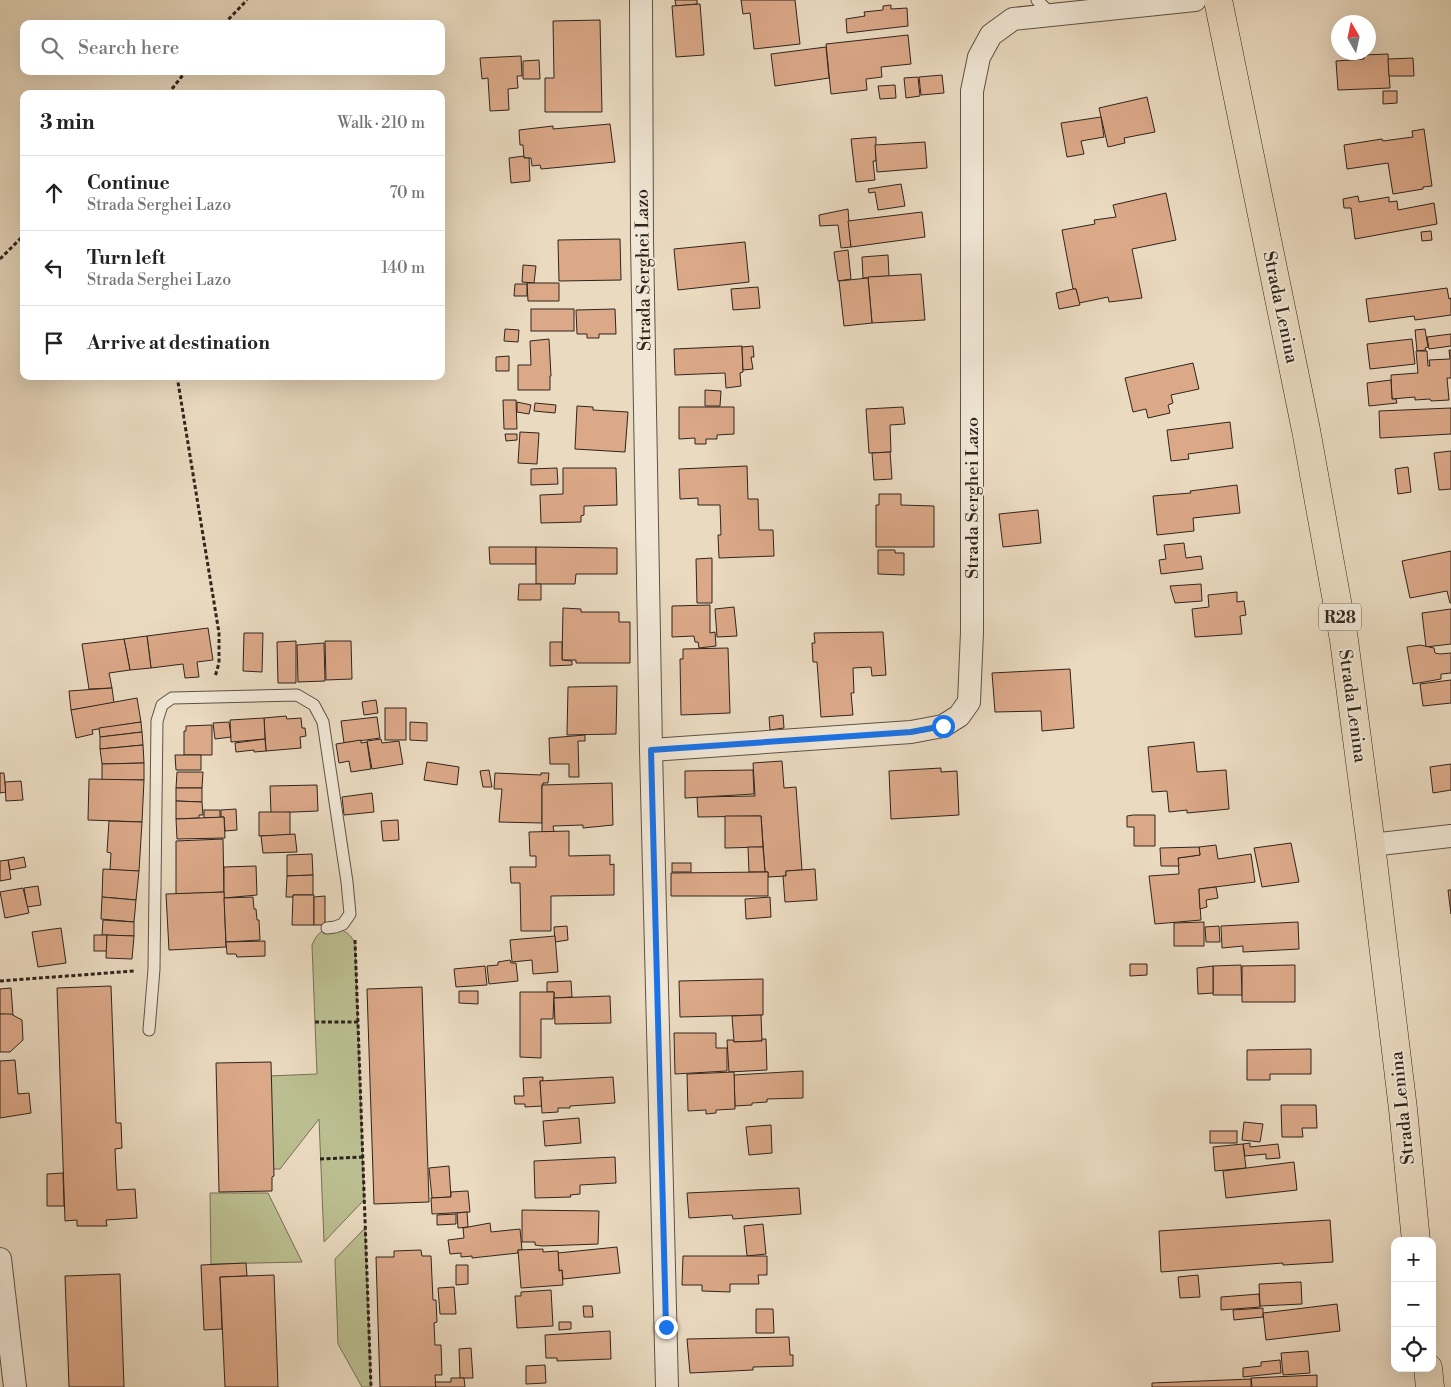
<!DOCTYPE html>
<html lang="en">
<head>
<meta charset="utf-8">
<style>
  :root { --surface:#fff; --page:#f6f6f6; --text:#222; --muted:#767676; --line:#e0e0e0 }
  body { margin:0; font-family:"Libre Bodoni",serif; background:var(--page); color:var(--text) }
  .controls { position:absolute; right:15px; bottom:15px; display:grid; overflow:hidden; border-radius:10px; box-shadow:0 5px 20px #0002 }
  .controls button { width:45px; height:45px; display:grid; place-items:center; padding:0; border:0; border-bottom:1px solid var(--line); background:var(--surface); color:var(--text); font:25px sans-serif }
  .compass { position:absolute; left:1331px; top:15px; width:45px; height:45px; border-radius:50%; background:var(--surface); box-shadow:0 5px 20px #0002; rotate:351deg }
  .stop { position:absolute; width:15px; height:15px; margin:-11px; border:4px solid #1a73e8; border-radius:50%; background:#fff }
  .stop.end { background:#1a73e8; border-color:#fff; box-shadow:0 1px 5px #0008 }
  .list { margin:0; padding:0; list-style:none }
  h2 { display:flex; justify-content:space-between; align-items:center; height:65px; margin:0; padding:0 20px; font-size:21px }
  h2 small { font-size:16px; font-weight:400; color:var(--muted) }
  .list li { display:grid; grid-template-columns:32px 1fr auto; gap:15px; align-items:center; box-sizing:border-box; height:75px; padding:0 20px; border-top:1px solid var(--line) }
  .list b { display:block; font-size:19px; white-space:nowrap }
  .list p { margin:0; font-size:16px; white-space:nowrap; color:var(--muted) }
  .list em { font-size:16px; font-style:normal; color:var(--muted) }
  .icon { flex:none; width:28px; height:28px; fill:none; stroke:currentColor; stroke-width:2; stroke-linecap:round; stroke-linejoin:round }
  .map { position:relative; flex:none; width:1451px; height:1387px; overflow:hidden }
  .search { position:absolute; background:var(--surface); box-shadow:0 5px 20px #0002; left:20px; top:20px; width:425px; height:55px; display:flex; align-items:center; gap:12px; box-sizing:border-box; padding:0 18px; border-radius:10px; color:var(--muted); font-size:19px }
  .panel { position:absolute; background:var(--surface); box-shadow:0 5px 20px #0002; left:20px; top:90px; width:425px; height:290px; border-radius:10px }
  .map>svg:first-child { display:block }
  .green { fill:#bbbe90; stroke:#767156 }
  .building { fill:#dba888; stroke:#30241c }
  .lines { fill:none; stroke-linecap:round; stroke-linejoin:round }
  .service-casing { stroke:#5e5245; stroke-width:13 }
  .minor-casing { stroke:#5e5245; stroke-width:24 }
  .primary-casing { stroke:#30241c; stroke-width:29 }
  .path { stroke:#30241c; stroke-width:3; stroke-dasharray:4 2.5; stroke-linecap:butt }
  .service { stroke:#f1e7d6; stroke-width:11 }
  .minor { stroke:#f1e7d6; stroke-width:22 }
  .primary { stroke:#eadac0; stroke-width:28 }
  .route { stroke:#1a73e8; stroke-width:6 }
  .labels { text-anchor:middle; stroke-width:4; stroke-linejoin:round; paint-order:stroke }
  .shield { fill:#f1e7d6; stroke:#6a5e54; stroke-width:1 }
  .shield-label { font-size:16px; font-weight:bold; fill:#30241c }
  .street-label { font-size:18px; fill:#30241c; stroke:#f1e7d6 }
</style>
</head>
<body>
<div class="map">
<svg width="1451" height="1387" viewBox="0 0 1451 1387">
  <rect width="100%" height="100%" fill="#eadac0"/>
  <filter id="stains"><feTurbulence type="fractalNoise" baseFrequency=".004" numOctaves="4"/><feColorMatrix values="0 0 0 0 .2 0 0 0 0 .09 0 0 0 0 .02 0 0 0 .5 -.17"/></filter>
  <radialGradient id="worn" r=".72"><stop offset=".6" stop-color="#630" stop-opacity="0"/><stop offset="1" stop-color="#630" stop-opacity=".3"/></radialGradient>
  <g class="green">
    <path d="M328 928C341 929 348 930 355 943L364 1200 324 1242 319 1119 280 1169H271L268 1076 317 1074 312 945C316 936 319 932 328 928Z"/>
    <path d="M210 1193H268L302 1262 211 1264Z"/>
    <path d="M365 1228 371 1387H362L338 1344 335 1259Z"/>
  </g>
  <g class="building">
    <path d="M675 0H697V4L676 6Z"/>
    <path d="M741 0H795L800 44 754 49 750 13 743 14Z"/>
    <path d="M700 4 704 55 676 57 672 6Z"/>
    <path d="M891 5V9L907 8 908 26 847 33 846 19 865 16 864 12 883 10V6Z"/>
    <path d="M600 20 602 112H545V78H554L553 21Z"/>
    <path d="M908 35 911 64 881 67 882 77 866 79 867 90 831 94 826 44Z"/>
    <path d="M826 47 829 78 775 86 771 54Z"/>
    <path d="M1388 54 1390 88 1338 90 1336 61 1364 59V55Z"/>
    <path d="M521 56 522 76H517L518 88 508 89 509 110 490 111 488 78 482 79 480 58Z"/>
    <path d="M1413 58 1414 76H1389L1388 59Z"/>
    <path d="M539 60 540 79H523V61Z"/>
    <path d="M942 75 944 93 921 95 919 77Z"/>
    <path d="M918 77 920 96 906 98 904 78Z"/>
    <path d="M895 85 896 98 880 99 878 86Z"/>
    <path d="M1383 91H1397V103L1383 104Z"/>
    <path d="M1147 97 1155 132 1124 138 1125 143 1108 147 1099 108Z"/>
    <path d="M1101 117 1104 137 1081 141 1084 154 1067 157 1061 123Z"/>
    <path d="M610 124 615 162 541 169 540 165 532 166 531 158H524L523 145H520L519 130 553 126V129Z"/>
    <path d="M1424 129 1432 186 1423 187V189L1393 194 1388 163 1347 169 1344 145 1382 139 1383 141 1413 137 1412 131Z"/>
    <path d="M876 137V161H873L875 180 856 182 851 139Z"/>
    <path d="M925 142 927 168 877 172 875 145Z"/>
    <path d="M524 156V158H529L530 181 511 183 509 158Z"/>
    <path d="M901 184 905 206 878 210 875 192 869 193 868 189Z"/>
    <path d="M1166 193 1176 240 1132 249 1142 298 1109 302 1108 297 1079 303 1076 289H1073L1062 230 1095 224 1094 220 1116 217 1113 205Z"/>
    <path d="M1358 196 1359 202 1389 197V202L1397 201 1398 210 1434 203 1437 224 1355 239 1351 208H1344L1343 199Z"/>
    <path d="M848 209 851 247 841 248 838 225 820 226 819 215Z"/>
    <path d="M922 212 925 237 851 247 848 221Z"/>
    <path d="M1431 231 1432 240 1422 241 1421 232Z"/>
    <path d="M620 239 621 280 559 281 558 240Z"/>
    <path d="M745 242 749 282 678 290 674 249Z"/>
    <path d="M848 250 851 279 838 281 834 252Z"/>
    <path d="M888 255 889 276 863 278 862 257Z"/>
    <path d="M523 265 536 266 534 283 522 282Z"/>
    <path d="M921 274 925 320 872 323 868 277Z"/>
    <path d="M868 278 872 323 844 326 839 281Z"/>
    <path d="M527 283H559V301H528Z"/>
    <path d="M515 284H527V296H514Z"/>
    <path d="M758 287 760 308 733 310 731 289Z"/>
    <path d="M1447 288 1449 299 1451 298V315L1415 320 1414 316 1369 322 1366 299Z"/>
    <path d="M1073 289H1076L1080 305 1059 309 1056 293Z"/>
    <rect x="531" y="309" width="43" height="22"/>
    <path d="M615 309 616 334H599V338H587V334H577L576 310Z"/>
    <path d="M505 329 519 330 518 342 504 341Z"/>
    <path d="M1425 329 1428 347 1425 348 1426 350 1417 351 1415 330Z"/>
    <path d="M1451 334V346L1429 349 1427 337Z"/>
    <path d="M549 339 551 376H550V390H518V365H531L530 341Z"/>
    <path d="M1412 339 1415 364 1370 369 1367 344Z"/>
    <path d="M742 346 743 372 740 373 741 386 726 388 725 373 675 375 674 349Z"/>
    <path d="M753 346 754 357H751L753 369 743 370 742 347Z"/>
    <path d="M1449 350H1451V378H1447L1449 400 1431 401 1430 399 1415 400V397L1392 399 1391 375 1418 373 1416 351H1427L1428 366H1430L1429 360 1450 359Z"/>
    <path d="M509 356V371H496V357Z"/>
    <path d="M1193 363 1199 389 1171 395 1173 403 1168 405 1170 413 1148 418 1146 409 1133 412 1125 378Z"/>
    <path d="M1391 380 1392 399H1396L1397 403 1369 406 1367 383Z"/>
    <path d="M705 390 721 391 720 406H705Z"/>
    <path d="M503 400H516L517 429H504Z"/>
    <path d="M517 402 531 405 529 414 517 412Z"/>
    <path d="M535 403 556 405 555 413 534 411Z"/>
    <path d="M577 406 593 407V410L628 412 625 452 575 449Z"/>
    <path d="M679 407H734V434L717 435V439H706V444H695V438L679 439Z"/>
    <path d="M903 407 905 424 890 425 891 452 869 453 866 409Z"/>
    <path d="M1451 408V434L1380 438 1379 411Z"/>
    <path d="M1230 422 1233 448 1188 454 1189 459 1171 461 1167 430Z"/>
    <path d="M520 432 539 433 537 464 518 463Z"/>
    <path d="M505 434H517V440L506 441Z"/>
    <path d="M1451 451V489L1439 490 1434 453Z"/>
    <path d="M890 452 892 479 874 480 872 453Z"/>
    <path d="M747 466 748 499H758L759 530H773L774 556 719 558 718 535H721L720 505H698V498L680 499 679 469Z"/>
    <path d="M1408 467 1411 492 1398 494 1395 469Z"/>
    <path d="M557 468 558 484 531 485V469Z"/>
    <path d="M563 468H616L617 505 584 506V515L581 516V522L541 523 540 495 563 494Z"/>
    <path d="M1237 485 1240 513 1193 518 1194 531 1157 535 1153 496 1191 493 1190 491Z"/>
    <path d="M879 494H901V505L934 506V547H876V505H879Z"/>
    <path d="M1038 510 1041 543 1003 547 999 514Z"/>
    <path d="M1184 543 1186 558 1201 556 1203 569 1161 574 1159 560 1166 559 1164 545Z"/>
    <path d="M489 547H536V564H490Z"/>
    <path d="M536 547 617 548V574H576L575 584H536Z"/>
    <path d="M878 550H895V553H904V575L878 574Z"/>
    <path d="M1451 551V603H1450L1447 591 1410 598 1402 561Z"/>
    <path d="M712 558V603H697L696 559Z"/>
    <path d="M519 584H541V600H518Z"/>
    <path d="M1201 584 1202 601 1175 603 1170 586Z"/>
    <path d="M1237 592V602L1244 601 1246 615 1240 616 1242 634 1195 637 1192 609 1209 607 1208 595Z"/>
    <path d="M710 605V633L715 632 716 646 699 648 698 642H695L694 636 672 637V606Z"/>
    <path d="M734 607 737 636 717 637 715 609Z"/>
    <path d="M563 608 581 609V612H619V622H630V663H576V660H562Z"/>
    <path d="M1451 609V644L1426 647 1422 613Z"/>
    <path d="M208 628 213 660 197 662 199 677 185 678 183 664 151 668 147 636Z"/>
    <path d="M883 632 886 675 872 676 871 667 853 668 854 693H851L853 715 821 717 817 662H813L812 643H815L814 633Z"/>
    <path d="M244 633H263L262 672 243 671Z"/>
    <path d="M147 636 151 668 130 670 124 639Z"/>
    <path d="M124 639 130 670 109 673 112 688 89 689 82 644Z"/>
    <path d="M296 641V683H278L277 642Z"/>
    <path d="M325 641H351L352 679 326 680Z"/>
    <path d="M550 642H562V660L572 661V665L550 666Z"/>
    <path d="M324 643 325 681 298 682 297 645Z"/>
    <path d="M1420 645 1434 648 1435 653 1440 654 1451 653V673L1441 674V679L1413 684 1407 647Z"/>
    <path d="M728 648 730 713 681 715 680 659H683V649Z"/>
    <path d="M1070 669 1074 728 1042 731 1041 711 995 712 992 673Z"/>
    <path d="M1451 680V703L1423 706 1420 684Z"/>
    <path d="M617 686 616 734 567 735 568 687Z"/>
    <path d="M112 688 114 703 71 710 69 691Z"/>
    <path d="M137 698 141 722 92 730 93 734 76 738 71 710Z"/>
    <path d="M376 700 378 713 364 715 362 702Z"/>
    <rect x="385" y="708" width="21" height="32"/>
    <path d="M783 715 784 728 770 730 769 717Z"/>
    <path d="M286 716 287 719 301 718 302 728H305L306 736 300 737 301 748 266 751 264 718Z"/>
    <path d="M377 717 380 738 344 743 341 721Z"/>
    <path d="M264 718 265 739 231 742 230 720Z"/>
    <path d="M141 722 142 732 100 737 99 728Z"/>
    <path d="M229 722 231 737 215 739 213 723Z"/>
    <path d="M410 722 427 723V741L410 740Z"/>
    <path d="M212 725V755H184V731H186V726Z"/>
    <path d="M142 732 143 745 100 749V737Z"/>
    <path d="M585 735V741H578L579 777H569V764H550L549 738Z"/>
    <path d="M265 739 266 751 254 752V750L236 752 235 743Z"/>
    <path d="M381 739 382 743 399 741 403 764 372 769 367 741Z"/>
    <path d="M361 740V743L367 742 371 769 351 772 349 761 339 763 336 744Z"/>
    <path d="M1194 742 1197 772 1226 770 1229 809 1187 813V810L1169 812 1167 791 1152 792 1148 747Z"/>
    <path d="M143 745 144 763 102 764 100 749Z"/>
    <path d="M175 755H201V770H176Z"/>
    <path d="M782 761 784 788 796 787 802 870 786 871V876L768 877V872H765L761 816 698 817 697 797 755 796 753 763Z"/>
    <path d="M427 762 459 767 457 785 424 780Z"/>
    <path d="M144 763V780H102V764Z"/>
    <path d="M1451 764V790L1433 793 1430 767Z"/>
    <path d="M941 768V772L957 771 959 815 891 819 889 771Z"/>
    <path d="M489 770 492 787H483L480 771Z"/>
    <path d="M753 770 754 794 685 798V771Z"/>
    <path d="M177 772H203L202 788H176Z"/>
    <path d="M0 773H4L6 792 0 793Z"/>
    <path d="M495 773 541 775V773H549L548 783H543V785H542V823L499 822 502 789H494Z"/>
    <path d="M89 779 144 780 142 822 88 820Z"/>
    <path d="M21 781 23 800 6 801 5 782Z"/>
    <path d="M612 783 613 825 583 828V825L553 826 554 832H542V785Z"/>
    <path d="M317 785 318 811 271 813 270 786Z"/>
    <path d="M176 788H202V802L176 801Z"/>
    <path d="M372 793 374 812 344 815 342 797Z"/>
    <path d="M176 801 202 802 203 815H199V818L176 819Z"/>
    <path d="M236 809 237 830 225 831 224 817H221V810Z"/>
    <rect x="204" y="810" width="16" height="8"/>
    <path d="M259 812H290V835L259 836Z"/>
    <path d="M1133 815H1155V846H1134V827H1127V816Z"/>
    <path d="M725 816H761L763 847 725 848Z"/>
    <path d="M224 817 225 838 177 839 176 819Z"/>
    <path d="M398 820 399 840 383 841 381 821Z"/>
    <path d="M109 821 142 822 139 871 110 870 111 853 107 852Z"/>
    <path d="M569 831V856L610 855V865L614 864V895L551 896V931H521L520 883H511L510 867H536V856H530L529 832Z"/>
    <path d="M295 834 297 852 263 853 261 836Z"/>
    <path d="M223 839 224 892 176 894V841Z"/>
    <path d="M1291 843 1299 882 1262 887 1254 848Z"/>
    <path d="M1216 845 1218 859 1251 854 1255 882 1199 889 1201 920 1155 924 1149 876 1179 874 1178 858 1200 855 1199 847Z"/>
    <path d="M748 847H763L765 872H749Z"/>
    <path d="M1199 847 1200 855 1178 858 1179 866H1161L1160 848Z"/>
    <path d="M312 854 313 875 287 876V855Z"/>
    <path d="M24 857 26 867 10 870 8 860Z"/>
    <path d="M8 860 11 879 0 881V861Z"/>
    <rect x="672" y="863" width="19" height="9"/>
    <path d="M256 866 257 895 224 898V867Z"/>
    <path d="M103 869 139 871 136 900 102 897Z"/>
    <path d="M815 869 817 900 785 902 783 876H786V871Z"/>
    <path d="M768 872V896H671V873Z"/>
    <path d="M313 875V895H293V897H286L287 876Z"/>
    <path d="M38 886 41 905 27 907 24 888Z"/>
    <path d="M1216 887 1218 898 1206 900 1207 907 1200 909 1199 889Z"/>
    <path d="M23 888 29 913 5 918 0 892Z"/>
    <path d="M1448 890H1451V914Z"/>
    <path d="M224 892 226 947 169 950 166 894Z"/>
    <path d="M293 895H314V925H292Z"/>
    <path d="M325 896V925H314V897Z"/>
    <path d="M102 897 136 900 134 922 101 919Z"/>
    <path d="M253 897 254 909H256L257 920H259L260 940 226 942 224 898Z"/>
    <path d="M770 897 771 917 746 919 745 899Z"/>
    <path d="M103 920 134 922V936L102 935Z"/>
    <path d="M1204 922V946H1174V923Z"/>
    <path d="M1298 922 1299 949 1243 952V946L1222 948 1221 926Z"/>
    <path d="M567 926 568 940 555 942 554 927Z"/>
    <path d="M1219 926 1220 942H1206L1205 927Z"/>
    <path d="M61 928 66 963 38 967 32 932Z"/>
    <rect x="94" y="935" width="13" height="16"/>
    <path d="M107 935 134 936 132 959 106 958Z"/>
    <path d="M555 936 558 972 533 974 532 960 512 962 510 940Z"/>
    <path d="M265 941V956L237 957 236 954H227L226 942Z"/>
    <path d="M510 960 511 963H516L518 981 489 984 487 966 498 965V962Z"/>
    <path d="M1130 964H1147V975L1130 976Z"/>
    <path d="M1241 965 1242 995H1213V966Z"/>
    <path d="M1295 965V1002H1242V966Z"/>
    <path d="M485 966 487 985 456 987 454 969Z"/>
    <path d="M1213 966V993L1198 994 1197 968Z"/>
    <path d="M763 979V1015L680 1017 679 981Z"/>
    <path d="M571 981 572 997 554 998V992H547V982Z"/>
    <path d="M111 986 116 1123H121L122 1148 115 1149 117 1190 135 1189 137 1218 106 1220 107 1226H77V1220L65 1221 57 988Z"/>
    <path d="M422 987 429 1202 374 1204 367 989Z"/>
    <path d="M11 988 13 1015 0 1014V989Z"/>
    <path d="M459 991H478V1004L459 1003Z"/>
    <path d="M520 992H554L553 1019H541V1058L520 1057Z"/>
    <path d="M610 996 611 1023 555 1024 554 998Z"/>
    <path d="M0 1014H11L22 1020 23 1040 10 1052H0Z"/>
    <path d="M761 1015 762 1041 734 1042 732 1016Z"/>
    <path d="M674 1033H716V1048H727V1071L675 1074Z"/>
    <path d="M762 1039H766L767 1070 729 1072 727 1040H733L734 1042 762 1041Z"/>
    <path d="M1311 1049V1074H1270V1080H1247V1050Z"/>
    <path d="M15 1060 18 1094 29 1093 31 1113 0 1118V1061Z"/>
    <path d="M271 1062 274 1176 272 1177V1191L219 1192 216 1063Z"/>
    <path d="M803 1071V1098L767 1099V1102L752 1103V1105L735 1106 734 1075Z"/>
    <path d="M734 1072 735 1109 716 1110V1113L706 1114V1110L688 1111 687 1074Z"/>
    <path d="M543 1077V1081H540L542 1106 525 1107V1104H515L514 1096H524L523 1078Z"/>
    <path d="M613 1077 615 1103 570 1106V1108H558V1112L542 1113 540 1081Z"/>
    <path d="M1281 1105H1316L1317 1128H1302L1303 1137H1282Z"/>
    <path d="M579 1118 581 1143 545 1146 543 1121Z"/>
    <path d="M1244 1122 1263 1124 1260 1142 1242 1140Z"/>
    <path d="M771 1125 772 1153 749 1155 746 1127Z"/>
    <rect x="1210" y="1131" width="27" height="12"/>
    <path d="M1250 1143V1147L1278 1144 1280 1158 1266 1159V1154L1245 1156 1243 1144Z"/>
    <path d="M1243 1144 1246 1168 1215 1171 1213 1147Z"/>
    <path d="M615 1157 616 1183 580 1185V1194L570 1195 571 1197 535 1198 534 1161Z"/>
    <path d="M1294 1162 1297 1190 1226 1198 1223 1171Z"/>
    <path d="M449 1166 451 1197 432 1198 429 1168Z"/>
    <path d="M63 1173 64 1206H47V1174Z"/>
    <path d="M799 1188 801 1214 733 1219 732 1215 689 1218 687 1193Z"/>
    <path d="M466 1191H468L470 1212 432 1214 431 1198 451 1197V1192Z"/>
    <path d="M522 1210 599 1211 598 1244 542 1246 535 1245V1242H522Z"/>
    <path d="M467 1212 468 1227 458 1228 457 1213Z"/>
    <path d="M456 1214V1224L437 1225V1215Z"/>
    <path d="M1330 1220 1333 1262 1283 1265V1263L1161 1272 1159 1231Z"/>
    <path d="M490 1223 491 1232 520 1229 522 1250H518V1253L472 1258V1256L461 1257V1253L450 1254 448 1240 464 1238 463 1228Z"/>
    <path d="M763 1224 766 1254 747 1256 744 1226Z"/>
    <path d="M617 1247 620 1273 563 1279 562 1270 559 1271 558 1253Z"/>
    <path d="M543 1249V1252L558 1251 559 1271 562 1270 563 1285 521 1288 518 1250Z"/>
    <path d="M421 1250 422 1256H431L433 1300H436L437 1322 434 1323 435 1345H441L442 1375H435L436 1387H380L376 1257H394V1251Z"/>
    <path d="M683 1256H767V1275H758L759 1284H730V1292L702 1291V1285H682Z"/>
    <path d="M246 1263 247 1276 220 1277 222 1329 204 1330 201 1265Z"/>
    <path d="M456 1265H468V1284L456 1285Z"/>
    <path d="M120 1274 124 1387H69L65 1276Z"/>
    <path d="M274 1275 278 1387H225L220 1277Z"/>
    <path d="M1198 1275 1200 1297 1180 1298 1178 1277Z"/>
    <path d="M1301 1282 1302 1304 1260 1306 1259 1284Z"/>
    <path d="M454 1287 456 1314H440L438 1288Z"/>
    <path d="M551 1290 553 1326 517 1328 515 1296H521V1292Z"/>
    <path d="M1259 1294 1260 1307 1221 1310V1297Z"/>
    <path d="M1337 1304 1340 1331 1266 1340 1263 1313Z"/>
    <path d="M583 1306H592L593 1317H584Z"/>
    <path d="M1263 1308V1317L1234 1320 1233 1310Z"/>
    <path d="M756 1309H773L774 1333H756Z"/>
    <path d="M559 1322H571V1329L559 1330Z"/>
    <path d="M610 1331 611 1359 557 1361V1358H546L545 1335Z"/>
    <path d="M789 1337 790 1355H793V1366L753 1367V1370L690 1373 687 1339Z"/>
    <path d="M471 1348 473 1378H460L459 1349Z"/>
    <path d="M1308 1351 1310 1373 1283 1375 1281 1353Z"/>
    <path d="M1280 1360 1281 1373 1243 1377V1368L1261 1366V1362Z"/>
    <path d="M545 1365 546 1383 526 1384V1366Z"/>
    <path d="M1317 1375V1387H1252L1251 1378Z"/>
    <path d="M451 1378H464L465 1387H436L435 1382H451Z"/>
    <path d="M1251 1379V1387H1152V1383Z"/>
  </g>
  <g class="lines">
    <defs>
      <g id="service">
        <path d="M1037 0 1052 15"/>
        <path d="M149 1030 154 969 157 721 162 705 172 698 297 695 314 705 323 722 347 882 350 914 343 924 335 927 327 928"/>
      </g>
      <g id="minor">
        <path d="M641 0 642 240 651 750 667 1387"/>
        <path d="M651 750 911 732 943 726 959 716 969 702 972 632V91L979 57 991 35 1013 19 1195 0"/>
        <path d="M1371 845 1451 836"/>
        <path d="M0 1259 15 1387"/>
      </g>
      <g id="primary">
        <path d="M1218 0 1306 430 1344 640 1371 845 1403 1109 1416 1241"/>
        <path d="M1428 1368 1430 1387"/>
      </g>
    </defs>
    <use href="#service" class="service-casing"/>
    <use href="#minor" class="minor-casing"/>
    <use href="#primary" class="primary-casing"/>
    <g class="path">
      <path d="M224 24 247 0"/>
      <path d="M168 94 186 71"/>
      <path d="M0 259 24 235"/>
      <path d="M177 376 219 633V663L215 677"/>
      <path d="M355 940 371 1387"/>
      <path d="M0 981 134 971"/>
      <path d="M315 1022H358"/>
      <path d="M320 1159 363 1157"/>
    </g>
    <use href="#service" class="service"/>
    <use href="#minor" class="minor"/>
    <use href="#primary" class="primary"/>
  </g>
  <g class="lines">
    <path class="route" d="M666 1327 651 750 911 732 943 726"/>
  </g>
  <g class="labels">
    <rect class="shield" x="1319" y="603.5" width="42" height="27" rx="4"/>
    <g class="shield-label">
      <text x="1340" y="623">R28</text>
    </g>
    <g class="street-label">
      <text transform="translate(643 270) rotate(-91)" y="6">Strada Serghei Lazo</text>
      <text transform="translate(1281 307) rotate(78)" y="6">Strada Lenina</text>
      <text transform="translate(972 498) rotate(-90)" y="6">Strada Serghei Lazo</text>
      <text transform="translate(1353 706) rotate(82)" y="6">Strada Lenina</text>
      <text transform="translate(1402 1108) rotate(-96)" y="6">Strada Lenina</text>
    </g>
  </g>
  <rect width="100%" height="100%" filter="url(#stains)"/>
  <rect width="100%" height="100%" fill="url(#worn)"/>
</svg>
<div class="controls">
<button>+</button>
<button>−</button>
<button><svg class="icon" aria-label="locate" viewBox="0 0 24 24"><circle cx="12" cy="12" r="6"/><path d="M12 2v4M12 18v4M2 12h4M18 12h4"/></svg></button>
</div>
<svg class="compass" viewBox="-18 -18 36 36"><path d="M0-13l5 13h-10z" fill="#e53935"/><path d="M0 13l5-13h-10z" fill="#767676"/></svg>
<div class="stop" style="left:943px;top:726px"></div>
<div class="stop end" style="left:666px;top:1327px"></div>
<div class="search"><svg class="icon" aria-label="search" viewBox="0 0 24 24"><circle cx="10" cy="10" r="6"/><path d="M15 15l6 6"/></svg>Search here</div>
<section class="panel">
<h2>3 min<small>Walk · 210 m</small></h2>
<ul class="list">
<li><svg class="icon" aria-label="ahead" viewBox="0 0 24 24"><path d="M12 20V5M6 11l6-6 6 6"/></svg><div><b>Continue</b><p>Strada Serghei Lazo</p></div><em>70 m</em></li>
<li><svg class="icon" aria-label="left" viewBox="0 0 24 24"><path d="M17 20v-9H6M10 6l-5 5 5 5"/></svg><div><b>Turn left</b><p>Strada Serghei Lazo</p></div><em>140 m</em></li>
<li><svg class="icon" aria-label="arrive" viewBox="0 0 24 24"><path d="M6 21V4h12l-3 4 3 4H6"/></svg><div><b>Arrive at destination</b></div></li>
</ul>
</section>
</div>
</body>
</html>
